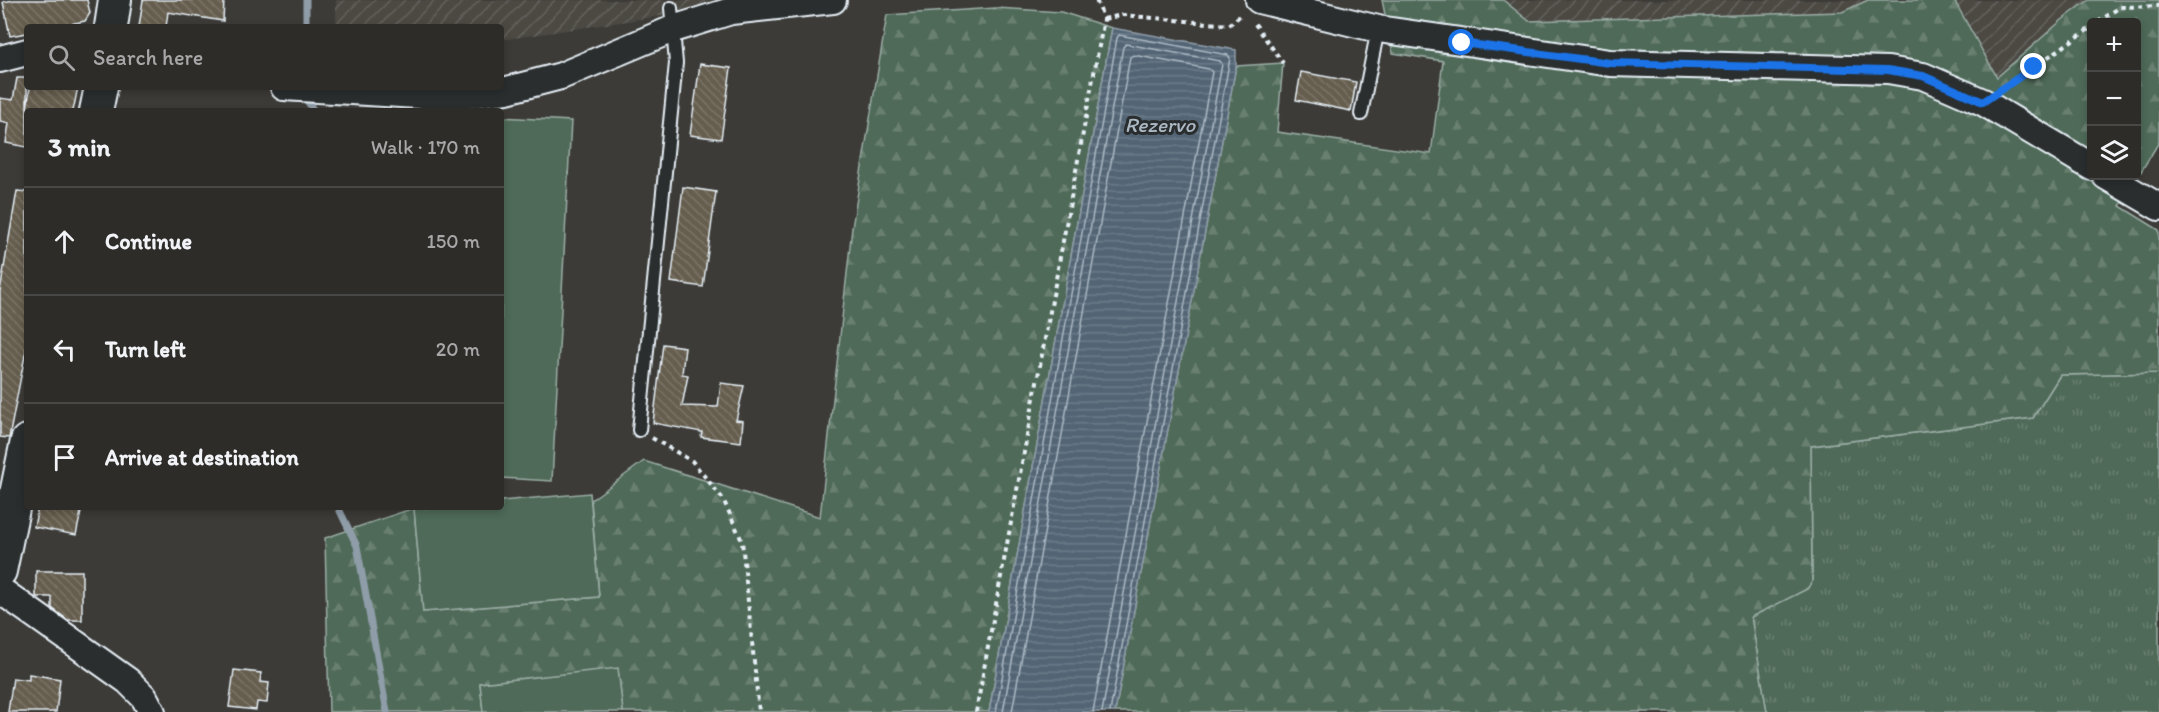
<!DOCTYPE html>
<html lang="en">
<head>
<meta charset="utf-8">
<style>
  :root { --surface:#2d2c29; --page:#353431; --text:#f1f3f6; --muted:#a7a7a8; --line:#484846 }
  body { margin:0; font-family:Itim,sans-serif; background:var(--page); color:var(--text) }
  .controls { position:absolute; right:18px; top:18px; display:grid; overflow:hidden; border-radius:6px; box-shadow:0 3px 9px #0003 }
  .controls button { width:54px; height:54px; display:grid; place-items:center; padding:0; border:0; border-bottom:2px solid var(--line); background:var(--surface); color:var(--text); font:30px sans-serif }
  .stop { position:absolute; width:18px; height:18px; margin:-14px; border:4px solid #1a73e8; border-radius:50%; background:#fff }
  .stop.end { background:#1a73e8; border-color:#fff; box-shadow:0 2px 6px #0008 }
  .list { margin:0; padding:0; list-style:none }
  h2 { display:flex; justify-content:space-between; align-items:center; height:78px; margin:0; padding:0 24px; font-size:26px }
  h2 small { font-size:20px; font-weight:400; color:var(--muted) }
  .list li { display:grid; grid-template-columns:39px 1fr auto; gap:18px; align-items:center; box-sizing:border-box; height:108px; padding:0 24px; border-top:2px solid var(--line) }
  .list b { display:block; font-size:22px; white-space:nowrap }
  .list em { font-size:20px; font-style:normal; color:var(--muted) }
  .icon { flex:none; width:33px; height:33px; fill:none; stroke:currentColor; stroke-width:2; stroke-linecap:round; stroke-linejoin:round }
  .map { position:relative; flex:none; width:2159px; height:712px; overflow:hidden }
  .search { position:absolute; background:var(--surface); box-shadow:0 3px 9px #0003; left:24px; top:24px; width:480px; height:66px; display:flex; align-items:center; gap:15px; box-sizing:border-box; padding:0 21px; border-radius:6px; color:var(--muted); font-size:22px }
  .panel { position:absolute; background:var(--surface); box-shadow:0 3px 9px #0003; left:24px; top:108px; width:480px; height:402px; border-radius:6px }
  .map>svg:first-child { display:block }
  .industrial { fill:url(#industrial-furrows) }
  .grass { fill:url(#grass-tufts); stroke:#9caea8; stroke-width:1.5 }
  .forest { fill:url(#forest-firs); stroke:#9caea8; stroke-width:1.5; fill-rule:evenodd }
  .green { fill:#506a58; stroke:#9caea8; stroke-width:1.5 }
  .water { fill:url(#water-rules); stroke:#8f9da9; stroke-width:1.5 }
  .lines { fill:none; stroke-linecap:round; stroke-linejoin:round }
  .shore { stroke:#acb9c4; stroke-width:1.5 }
  .stream { stroke:#8f9da9; stroke-width:7 }
  .building { fill:url(#building-back-hatch); stroke:#e8f1f8; stroke-width:1.5 }
  .service-casing { stroke:#e8f1f8; stroke-width:16 }
  .minor-casing { stroke:#e8f1f8; stroke-width:30 }
  .tertiary-casing { stroke:#e8f1f8; stroke-width:36 }
  .path { stroke:#e8f1f8; stroke-width:4; stroke-dasharray:4.5 4.5; stroke-linecap:butt }
  .service { stroke:#2a2d2e; stroke-width:12 }
  .minor { stroke:#2a2d2e; stroke-width:26 }
  .tertiary { stroke:#2a2d2e; stroke-width:32 }
  .route { stroke:#1a73e8; stroke-width:8 }
  .labels { text-anchor:middle; stroke-width:6; stroke-linejoin:round; paint-order:stroke }
  .water-label { font-size:21px; font-style:italic; fill:#acb9c4; stroke:#2a2d2e }
</style>
</head>
<body>
<div class="map">
<svg width="2159" height="712" viewBox="0 0 2159 712">
  <defs>
    <pattern id="industrial-furrows" width="10" height="10" patternUnits="userSpaceOnUse" patternTransform="scale(1.5)"><rect width="10" height="10" fill="#4b4842"/><path d="M-1 1l2-2M0 10L10 0M9 11l2-2" fill="none" stroke="#65635e"/></pattern>
    <pattern id="grass-tufts" width="24" height="20" patternUnits="userSpaceOnUse" patternTransform="scale(1.5)"><rect width="24" height="20" fill="#506a58"/><path d="M3 7l-1-3M5 7V3M7 7l1-3M15 17l-1-3M17 17v-4M19 17l1-3" fill="none" stroke="#698071"/></pattern>
    <pattern id="forest-firs" width="22" height="20" patternUnits="userSpaceOnUse" patternTransform="scale(1.5)"><rect width="22" height="20" fill="#506a58"/><path d="M5 1l3.5 6h-7zM16 11l3.5 6h-7z" fill="#698071"/></pattern>
    <pattern id="water-rules" width="6" height="5" patternUnits="userSpaceOnUse" patternTransform="scale(1.5)"><rect width="6" height="5" fill="#536575"/><path d="M0 2.5h6" fill="none" stroke="#6c7c89"/></pattern>
    <pattern id="building-back-hatch" width="6" height="6" patternUnits="userSpaceOnUse" patternTransform="scale(1.5)"><rect width="6" height="6" fill="#655d4d"/><path d="M-1 5l2 2M0 0l6 6M5-1l2 2" fill="none" stroke="#7b7567"/></pattern>
  </defs>
  <rect width="100%" height="100%" fill="#3c3b37"/>
  <filter id="ink" filterUnits="userSpaceOnUse"><feTurbulence type="fractalNoise" baseFrequency=".0167" numOctaves="2"/><feDisplacementMap in="SourceGraphic" scale="12" xChannelSelector="R" yChannelSelector="G"/><feConvolveMatrix kernelMatrix="1 2 1 2 8 2 1 2 1" color-interpolation-filters="sRGB"/></filter>
  <g filter="url(#ink)">
    <g class="industrial">
      <path d="M336 0H767L501 40V27H336Z"/>
      <path d="M1503 0H1868L1842 12 1529 21Z"/>
      <path d="M1954 0H2089L2062 20 1997 78Z"/>
    </g>
    <path class="grass" d="M2159 373V712H1767L1751 617 1807 589 1812 582 1811 446 2033 418 2060 375Z"/>
    <g class="forest">
      <path d="M1382 0H1503L1529 21 1842 12 1868 0H1954L1997 77 2062 20 2089 0H2159V142L2120 206 2159 230V373L2060 375 2033 418 1811 446 1812 582 1807 589 1751 617 1767 712H1115L1236 66 1283 63 1277 132 1431 154 1443 61 1393 53ZM2092 22H2136V176H2092Z"/>
      <path d="M996 8 1061 12 1112 28 989 712H623L618 669 480 683 483 712H329L325 538 414 508 423 612 599 597 591 500 644 461 820 517 852 228 887 15Z"/>
    </g>
    <g class="green">
      <path d="M501 117 571 121 552 481 501 478Z"/>
      <path d="M590 493 599 597 423 612 414 508 501 507V501Z"/>
      <path d="M618 668 623 712H483L480 683Z"/>
    </g>
    <path class="water" d="M1112 28 1236 50V66L1115 712H989Z"/>
    <g class="lines">
      <g class="shore">
        <path d="M996 712 1117 38 1119 35 1228 55 1230 58 1110 712"/>
        <path d="M1003 712 1123 47 1126 44 1220 61 1222 64 1102 712"/>
        <path d="M1012 712 1130 57 1133 55 1209 69 1212 72 1093 712"/>
      </g>
      <g class="stream">
        <path d="M306 0V27"/>
        <path d="M306 92V99L314 111"/>
        <path d="M338 507 357 546 387 712"/>
      </g>
    </g>
    <g class="building">
      <path d="M14 0H87L90 13 85 21 55 27H27V33L10 36 3 2Z"/>
      <path d="M143 0H224L223 21 168 12 166 27H139Z"/>
      <path d="M700 64 731 68 721 139 690 135Z"/>
      <path d="M1301 72 1356 82 1351 111 1296 100Z"/>
      <path d="M17 78H27V110L30 87H78L73 111H27V147L6 143 9 123 0 121V98L13 100Z"/>
      <path d="M683 187 716 192 703 287 671 282Z"/>
      <path d="M17 191 27 192V345L9 438 0 437V291Z"/>
      <path d="M663 344 685 347 682 374 688 375 682 406 718 407 721 383 744 386 736 420 743 421 741 442 701 437 702 432 653 423Z"/>
      <path d="M38 507H59L81 512 76 535 34 527Z"/>
      <path d="M36 571H82V620H68L52 608V597H36Z"/>
      <path d="M234 670 261 673 260 682 269 683 267 703 257 702 256 710 229 707Z"/>
      <path d="M29 674 60 679 56 712H8L13 678 29 680Z"/>
    </g>
    <g class="lines">
      <defs>
        <g id="service">
          <path d="M1361 114 1378 29"/>
          <path d="M639 430 676 63 671 8"/>
        </g>
        <g id="minor">
          <path d="M1259 0 1378 29 1610 63 1888 70 1923 76 1983 102 2092 167"/>
          <path d="M0 59 27 52"/>
          <path d="M284 87 451 97 507 90 561 76 673 29 731 11 833 0"/>
          <path d="M2106 176 2159 207"/>
          <path d="M0 590 128 681 144 697 152 712"/>
        </g>
        <g id="tertiary">
          <path d="M111 27 115 0"/>
          <path d="M96 111 101 87"/>
          <path d="M0 571 27 441"/>
        </g>
      </defs>
      <use href="#service" class="service-casing"/>
      <use href="#minor" class="minor-casing"/>
      <use href="#tertiary" class="tertiary-casing"/>
      <g class="path">
        <path d="M1104 19 1122 15 1229 25 1242 14"/>
        <path d="M2098 22 2120 7 2159 6"/>
        <path d="M1255 24 1283 63"/>
        <path d="M2003 88 2092 27"/>
        <path d="M652 438 692 461 723 499 742 541 759 712"/>
        <path d="M976 712 1104 19 1096 0"/>
      </g>
      <use href="#service" class="service"/>
      <use href="#minor" class="minor"/>
      <use href="#tertiary" class="tertiary"/>
    </g>
  </g>
  <g class="lines" filter="url(#ink)">
    <path class="route" d="M1462 43 1610 63 1888 70 1923 76 1983 102 2034 67"/>
  </g>
  <g class="labels">
    <g class="water-label">
      <text x="1160" y="132">Rezervo</text>
    </g>
  </g>
</svg>
<div class="controls">
<button>+</button>
<button>−</button>
<button><svg class="icon" aria-label="layers" viewBox="0 0 24 24"><path d="M12 4l9 5-9 5-9-5zM3 14l9 5 9-5"/></svg></button>
</div>
<div class="stop" style="left:1462px;top:43px"></div>
<div class="stop end" style="left:2034px;top:67px"></div>
<div class="search"><svg class="icon" aria-label="search" viewBox="0 0 24 24"><circle cx="10" cy="10" r="6"/><path d="M15 15l6 6"/></svg>Search here</div>
<section class="panel">
<h2>3 min<small>Walk · 170 m</small></h2>
<ul class="list">
<li><svg class="icon" aria-label="ahead" viewBox="0 0 24 24"><path d="M12 20V5M6 11l6-6 6 6"/></svg><div><b>Continue</b></div><em>150 m</em></li>
<li><svg class="icon" aria-label="left" viewBox="0 0 24 24"><path d="M17 20v-9H6M10 6l-5 5 5 5"/></svg><div><b>Turn left</b></div><em>20 m</em></li>
<li><svg class="icon" aria-label="arrive" viewBox="0 0 24 24"><path d="M6 21V4h12l-3 4 3 4H6"/></svg><div><b>Arrive at destination</b></div></li>
</ul>
</section>
</div>
</body>
</html>
